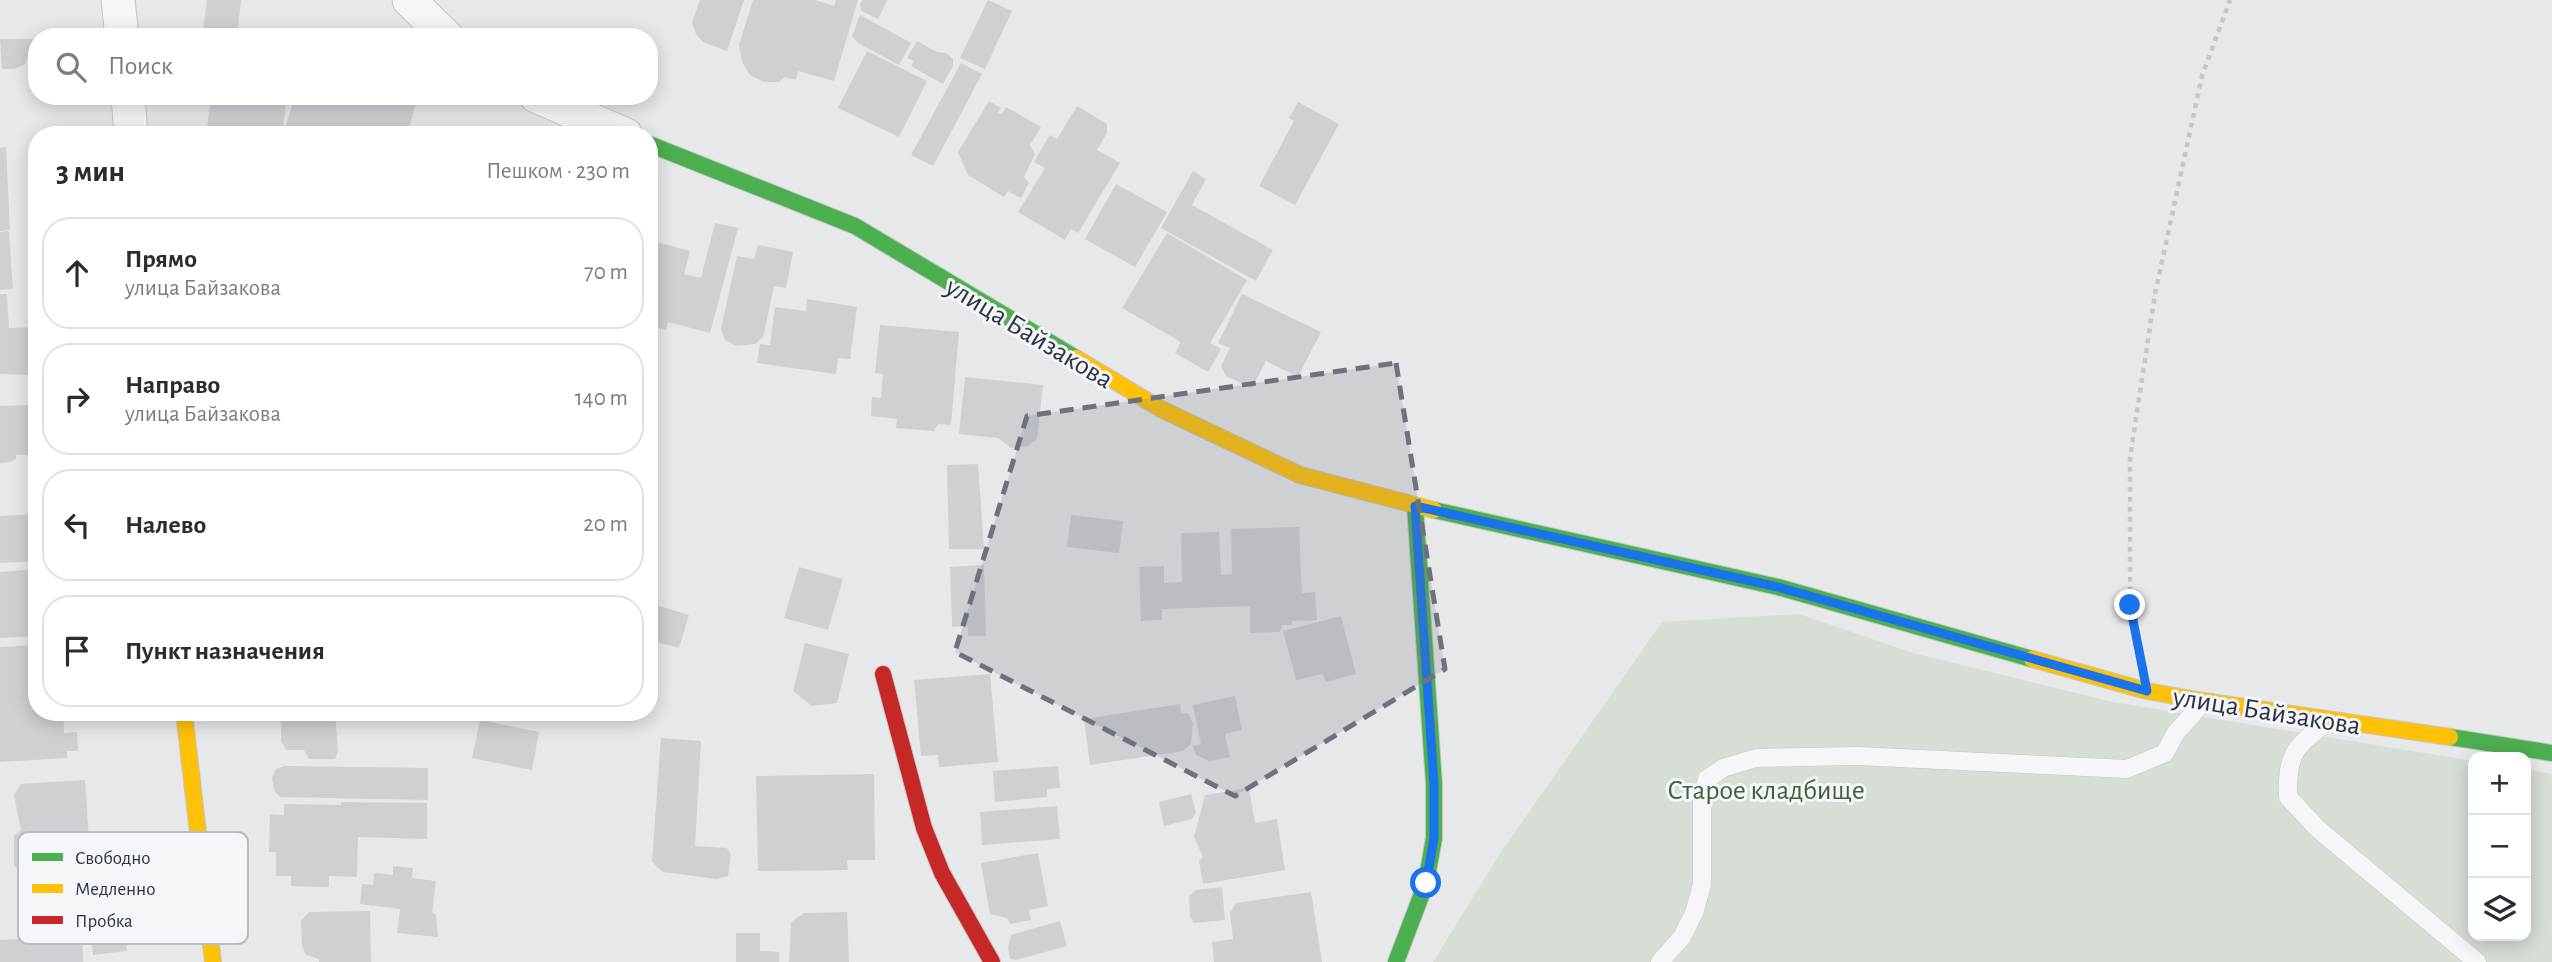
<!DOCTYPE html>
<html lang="ru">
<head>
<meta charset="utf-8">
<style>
  :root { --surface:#fff; --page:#f2f2f3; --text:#2b2b33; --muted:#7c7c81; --line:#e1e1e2 }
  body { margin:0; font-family:"Alegreya Sans",sans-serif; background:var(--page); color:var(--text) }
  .controls { position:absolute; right:21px; bottom:21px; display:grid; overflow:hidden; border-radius:14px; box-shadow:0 4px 18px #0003 }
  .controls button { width:63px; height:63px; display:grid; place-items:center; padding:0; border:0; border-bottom:2px solid var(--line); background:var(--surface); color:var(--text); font:35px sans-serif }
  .stop { position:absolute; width:21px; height:21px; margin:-16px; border:5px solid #1a73e8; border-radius:50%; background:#fff }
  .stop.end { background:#1a73e8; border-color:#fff; box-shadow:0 2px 7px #0008 }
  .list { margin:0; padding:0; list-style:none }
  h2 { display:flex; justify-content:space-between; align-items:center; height:91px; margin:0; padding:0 28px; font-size:30px }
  h2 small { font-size:23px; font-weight:400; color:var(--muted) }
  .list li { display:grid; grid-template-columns:46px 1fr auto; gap:21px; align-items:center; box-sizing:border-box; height:112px; margin:0 14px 14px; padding:0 14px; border:2px solid var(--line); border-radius:28px }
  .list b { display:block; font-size:26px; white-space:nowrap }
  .list p { margin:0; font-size:23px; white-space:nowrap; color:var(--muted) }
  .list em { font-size:23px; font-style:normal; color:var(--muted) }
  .icon { flex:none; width:38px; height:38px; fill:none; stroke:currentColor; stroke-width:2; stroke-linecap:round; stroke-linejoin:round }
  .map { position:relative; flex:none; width:2552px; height:962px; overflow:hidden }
  .search { position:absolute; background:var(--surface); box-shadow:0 4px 18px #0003; left:28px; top:28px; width:630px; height:77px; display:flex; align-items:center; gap:18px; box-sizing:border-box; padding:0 24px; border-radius:28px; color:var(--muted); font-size:26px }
  .panel { position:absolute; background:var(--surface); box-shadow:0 4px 18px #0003; left:28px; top:126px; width:630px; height:595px; border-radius:28px }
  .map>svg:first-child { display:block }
  .green { fill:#d6ded6 }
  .building { fill:#ced0d3 }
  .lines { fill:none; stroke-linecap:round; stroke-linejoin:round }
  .lane-casing { stroke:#c4c6c8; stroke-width:19 }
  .street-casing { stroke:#c4c6c8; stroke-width:35 }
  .fast-casing { stroke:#c4c6c8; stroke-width:18 }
  .slow-casing { stroke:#c4c6c8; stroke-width:18 }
  .jam-casing { stroke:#c4c6c8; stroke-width:18 }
  .path { stroke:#c5c6ca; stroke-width:4.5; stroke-dasharray:5 5; stroke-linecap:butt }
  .lane { stroke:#f5f6f7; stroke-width:18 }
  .street { stroke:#f5f6f7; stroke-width:33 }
  .fast { stroke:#4caf50; stroke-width:16 }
  .slow { stroke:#ffc107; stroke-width:16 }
  .jam { stroke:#c62828; stroke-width:16 }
  .route { stroke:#1a73e8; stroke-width:9 }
  .marked { fill:#6c737f; fill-opacity:0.2; stroke:#6c737f; stroke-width:5; stroke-dasharray:14 9; stroke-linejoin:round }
  .labels { text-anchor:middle; stroke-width:6; stroke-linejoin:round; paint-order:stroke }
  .street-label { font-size:28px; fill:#2b3445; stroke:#f4f6f9 }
  .park-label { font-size:28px; fill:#3f6138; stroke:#f4f6f9 }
  .key { fill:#f4f6f9; stroke:#b8bcc3; stroke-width:2 }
  .key-label { font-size:19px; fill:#2b3445 }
</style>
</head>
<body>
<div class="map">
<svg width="2552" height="962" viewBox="0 0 2552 962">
  <rect width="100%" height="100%" fill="#e6e8ea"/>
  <path class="green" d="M1799 614 1913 653 2113 702 2473 761V936H2526V770L2552 774V962H1433L1501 852 1662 622Z"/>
  <g class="building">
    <path d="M207 0H241L237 37H202Z"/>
    <path d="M700 0H744L727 51 703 42 696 34 692 23Z"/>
    <path d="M753 0H815L834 6 836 0H858L834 81 798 71 796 80 785 77 779 82H764L750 75 742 62 739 45Z"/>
    <path d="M862 0H887L878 19 862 11 860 5Z"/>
    <path d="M988 0 1012 11 985 69 960 58Z"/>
    <path d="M860 15 911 43 899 65 858 43 852 36Z"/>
    <path d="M0 39H37V55H28L25 64 14 69H2Z"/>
    <path d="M917 41 937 52 946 53 953 59V66L943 84 911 66 914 61 907 58Z"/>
    <path d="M867 51 927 81 899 137 838 108Z"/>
    <path d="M961 63 982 74 933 166 911 155Z"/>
    <path d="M211 96H287L282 135 206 134Z"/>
    <path d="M295 96H418L407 135H283Z"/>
    <path d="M989 101 1001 108 998 113 1002 114 1006 107 1041 127 1030 145 1035 154 1024 177 1029 183 1021 198 1008 191 1004 197 968 175 958 152Z"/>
    <path d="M1298 102 1339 124 1295 205 1259 186 1294 121 1289 118Z"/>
    <path d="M1077 106 1107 124V133L1097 150 1120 163 1078 233 1071 229 1065 240 1018 212 1045 168 1034 162 1050 135 1057 139Z"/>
    <path d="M6 147 10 230 0 231V148Z"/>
    <path d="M1193 171 1206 179 1192 205 1273 250 1256 281 1161 228Z"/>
    <path d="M1116 184 1167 212 1135 267 1085 239Z"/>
    <path d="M715 223 738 228 710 333 668 322 666 330 649 325V240L690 251 684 274 701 278Z"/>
    <path d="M9 231 13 289 0 290V232Z"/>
    <path d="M1167 233 1247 280 1210 343 1221 349 1208 372 1175 353 1181 342 1122 308Z"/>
    <path d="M758 245 793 252 786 288 774 286 763 337 755 344 736 346 725 340 721 329 737 256 754 259Z"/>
    <path d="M0 294H7L9 328 37 327V375L0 374Z"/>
    <path d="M1242 294 1321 332 1298 377 1266 361 1252 388 1226 376 1221 366 1230 348 1218 343Z"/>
    <path d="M807 299 857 307 850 359 838 358 836 374 757 363 760 344 770 345 775 307 806 311Z"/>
    <path d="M880 325 959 332 951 425 938 424 934 431 896 428 897 419 871 416 872 397 881 398 883 374 875 373Z"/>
    <path d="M965 377 1043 385 1037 439 1028 446 1011 448 998 438 959 434Z"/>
    <path d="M31 405 32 455H16V459L10 462 0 463V406Z"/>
    <path d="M978 464 984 549H949L947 465Z"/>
    <path d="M37 514V561L0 563V516Z"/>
    <path d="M1071 515 1123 521 1119 553 1067 547Z"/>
    <path d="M1299 527 1302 593 1315 592 1317 620 1292 621V625H1282L1280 632 1250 633V606L1162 609V620L1141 621 1139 567 1164 566V583L1182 582 1181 533 1219 532 1221 575 1232 574 1231 529Z"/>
    <path d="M984 565 986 636H968V626L952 627 950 567Z"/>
    <path d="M799 567 843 579 828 630 784 618Z"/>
    <path d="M37 569V636L0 638V572Z"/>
    <path d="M649 603 689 615 679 648 657 642 650 664Z"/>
    <path d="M1341 616 1356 674 1326 682 1323 674 1296 680 1283 631Z"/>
    <path d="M805 643 849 654 837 703 812 706 793 691Z"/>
    <path d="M37 645V712H63L64 733 77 732 78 751H67V758L0 762V647Z"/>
    <path d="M990 674 998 762 939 767 938 755 921 756 914 680Z"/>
    <path d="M1235 696 1242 730 1225 734 1230 757 1210 761 1196 755 1193 746 1201 744 1193 705Z"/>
    <path d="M1180 704 1181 714 1188 713 1193 723 1191 744 1183 751 1090 765 1084 719Z"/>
    <path d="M281 712H335L338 751 335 759H309L304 750H286L281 741Z"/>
    <path d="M480 720 539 732 532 770 472 758Z"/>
    <path d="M661 738 701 741 695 846 727 848 731 855 728 876 717 879 663 872 652 862Z"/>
    <path d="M285 766 428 768V800L280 797 274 790 272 778 276 769Z"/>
    <path d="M1058 766 1060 788 1047 789V797L995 802 993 771Z"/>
    <path d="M874 774 875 860H847L848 870 758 871 756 776Z"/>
    <path d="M85 780 91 871 25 875 14 866V836L21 830 14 795 21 784Z"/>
    <path d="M1249 788 1255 823 1277 819 1285 870 1203 884 1199 861 1203 857 1194 837 1205 795Z"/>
    <path d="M1191 794 1196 813 1192 819 1164 826 1159 802Z"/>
    <path d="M341 802 427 803V839L358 837 357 877 329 876V887L291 886V876H276V852H269L270 814 284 815V804L341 805Z"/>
    <path d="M1057 806 1060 839 982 845 980 812Z"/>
    <path d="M1038 853 1048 906 1029 910 1031 920 1010 924 1007 918 990 914 981 863Z"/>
    <path d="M393 866 413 868 412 878 436 881 432 912 436 915 438 937 397 933 400 909 360 904 362 884 373 885 374 873 393 875Z"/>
    <path d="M1222 887 1225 920 1194 923 1190 916 1189 896 1196 890Z"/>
    <path d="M1311 892 1322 962H1214L1212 942 1233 939 1230 913 1236 903Z"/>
    <path d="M81 896 83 962H0V940L22 939 20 910 32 900Z"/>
    <path d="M370 911 371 962H319V959L306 955 302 946 301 921 309 912Z"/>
    <path d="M847 912 849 962H789L791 922 804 913Z"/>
    <path d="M1060 921 1067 946 1016 960 1010 959 1008 947 1011 935Z"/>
    <path d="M124 922 127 951 93 955 90 926Z"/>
    <path d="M736 933H760V951L779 952V962H736Z"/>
  </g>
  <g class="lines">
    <defs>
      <g id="lane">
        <path d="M2327 722C2294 748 2287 753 2288 797L2318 829 2477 962"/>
        <path d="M1660 962 1682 937 1694 913 1702 885V799L1707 779 1723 768 1756 758 1858 756 2127 769 2165 753 2175 734 2203 702"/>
      </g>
      <g id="street">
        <path d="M118 0 122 37"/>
        <path d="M409 0 447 37"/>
        <path d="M128 96 131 135"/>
        <path d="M536 96 626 135"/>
      </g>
      <g id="fast">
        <path d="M649 144 855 226 1076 358"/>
        <path d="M1434 510 1778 587 2032 659"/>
        <path d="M2450 737 2552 753"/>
        <path d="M1396 962 1426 883 1434 838V784L1415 506"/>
      </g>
      <g id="slow">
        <path d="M1076 358 1161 409 1300 475 1434 510"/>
        <path d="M2032 659 2147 691 2197 700 2450 737"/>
        <path d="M184 712 213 962"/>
      </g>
      <path id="jam" d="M883 674 924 828 942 873 992 962"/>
    </defs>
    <use href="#lane" class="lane-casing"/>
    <use href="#street" class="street-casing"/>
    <use href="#fast" class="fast-casing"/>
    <use href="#slow" class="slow-casing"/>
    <use href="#jam" class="jam-casing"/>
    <path class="path" d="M2139 651 2130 605V458L2155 294 2202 76 2230 0"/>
    <use href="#lane" class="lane"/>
    <use href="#street" class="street"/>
    <use href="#fast" class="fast"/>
    <use href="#slow" class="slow"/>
    <use href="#jam" class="jam"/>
  </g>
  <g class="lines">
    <path class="route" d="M1426 883 1434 838V784L1415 506 1778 587 2147 691 2130 605"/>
  </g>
  <path class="marked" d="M1396 363 1445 669 1235 796 955 652 1027 416Z"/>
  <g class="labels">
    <g class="street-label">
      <text transform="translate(1030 332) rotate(31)" y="10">улица Байзакова</text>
      <text transform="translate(2267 710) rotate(9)" y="10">улица Байзакова</text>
    </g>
    <g class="park-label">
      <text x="1766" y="799">Старое кладбище</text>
    </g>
  </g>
  <rect x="18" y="832" width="230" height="112" rx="10" class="key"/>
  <rect x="32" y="853" width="31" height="8" fill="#4caf50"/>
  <rect x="32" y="884" width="31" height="9" fill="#ffc107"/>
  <rect x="32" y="916" width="31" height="8" fill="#c62828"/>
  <g class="key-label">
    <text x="75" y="864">Свободно</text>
    <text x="75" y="895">Медленно</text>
    <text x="75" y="927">Пробка</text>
  </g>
</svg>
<div class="controls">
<button>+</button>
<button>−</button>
<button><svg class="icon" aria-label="layers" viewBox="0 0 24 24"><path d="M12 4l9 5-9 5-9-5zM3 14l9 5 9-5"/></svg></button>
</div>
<div class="stop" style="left:1426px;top:883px"></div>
<div class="stop end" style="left:2130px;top:605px"></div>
<div class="search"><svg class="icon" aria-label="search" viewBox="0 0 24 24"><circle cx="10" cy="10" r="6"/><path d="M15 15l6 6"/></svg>Поиск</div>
<section class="panel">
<h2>3 мин<small>Пешком · 230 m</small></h2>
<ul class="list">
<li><svg class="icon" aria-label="ahead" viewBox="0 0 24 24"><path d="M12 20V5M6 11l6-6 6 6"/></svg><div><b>Прямо</b><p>улица Байзакова</p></div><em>70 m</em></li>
<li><svg class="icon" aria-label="right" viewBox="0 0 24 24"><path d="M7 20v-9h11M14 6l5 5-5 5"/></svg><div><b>Направо</b><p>улица Байзакова</p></div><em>140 m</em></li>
<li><svg class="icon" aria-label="left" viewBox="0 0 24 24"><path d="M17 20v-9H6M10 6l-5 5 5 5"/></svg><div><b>Налево</b></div><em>20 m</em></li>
<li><svg class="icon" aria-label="arrive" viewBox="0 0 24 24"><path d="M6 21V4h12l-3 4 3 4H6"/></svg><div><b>Пункт назначения</b></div></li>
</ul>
</section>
</div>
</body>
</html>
